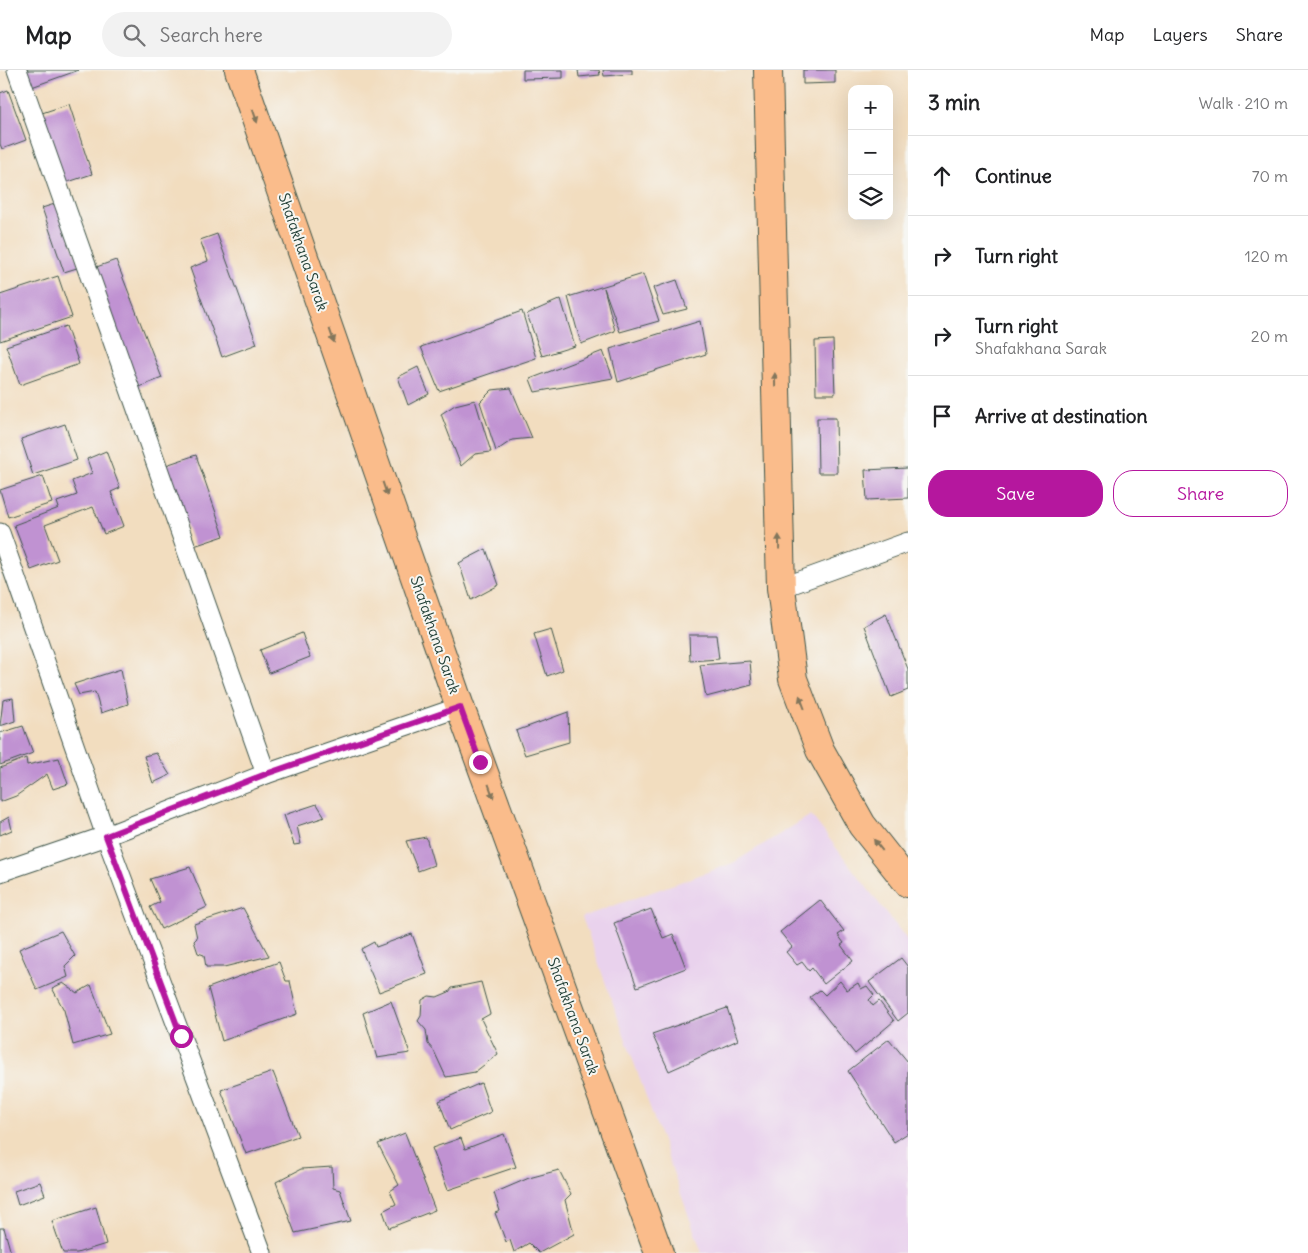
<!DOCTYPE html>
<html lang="en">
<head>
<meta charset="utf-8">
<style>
  :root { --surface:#fff; --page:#f2f2f2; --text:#202124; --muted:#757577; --line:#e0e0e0; --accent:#b5179e }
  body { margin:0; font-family:Delius,sans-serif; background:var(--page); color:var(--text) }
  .controls { position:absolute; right:15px; top:15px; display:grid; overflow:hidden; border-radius:10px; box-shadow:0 5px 20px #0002 }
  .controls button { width:45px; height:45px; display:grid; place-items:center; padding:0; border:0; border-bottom:1px solid var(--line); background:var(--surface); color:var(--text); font:25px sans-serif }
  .stop { position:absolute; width:15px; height:15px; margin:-11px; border:4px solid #b5179e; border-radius:50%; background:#fff }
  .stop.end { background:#b5179e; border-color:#fff; box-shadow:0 1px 5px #0008 }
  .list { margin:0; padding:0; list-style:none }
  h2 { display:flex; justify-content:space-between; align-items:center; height:65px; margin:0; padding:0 20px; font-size:21px }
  h2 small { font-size:16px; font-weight:400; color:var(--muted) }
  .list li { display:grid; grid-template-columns:32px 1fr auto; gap:15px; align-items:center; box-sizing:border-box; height:80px; padding:0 20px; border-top:1px solid var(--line) }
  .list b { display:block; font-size:19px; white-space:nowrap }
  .list p { margin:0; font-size:16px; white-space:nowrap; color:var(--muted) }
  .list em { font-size:16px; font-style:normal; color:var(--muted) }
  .actions { display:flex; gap:10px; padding:15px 20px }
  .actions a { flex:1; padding:11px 0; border:1px solid var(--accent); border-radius:20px; text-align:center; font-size:18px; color:var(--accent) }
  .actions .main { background:var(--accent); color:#fff }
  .icon { flex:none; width:28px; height:28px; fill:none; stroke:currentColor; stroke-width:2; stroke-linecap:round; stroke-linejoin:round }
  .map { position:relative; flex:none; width:908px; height:1183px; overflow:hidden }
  header { display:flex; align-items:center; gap:30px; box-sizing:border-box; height:70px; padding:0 25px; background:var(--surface); border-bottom:1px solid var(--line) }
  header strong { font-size:24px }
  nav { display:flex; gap:28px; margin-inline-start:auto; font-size:18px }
  .search { width:350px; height:45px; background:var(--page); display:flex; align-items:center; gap:12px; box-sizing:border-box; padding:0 18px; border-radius:28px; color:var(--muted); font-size:19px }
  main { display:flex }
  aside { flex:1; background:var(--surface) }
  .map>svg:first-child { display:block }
  .built { fill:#e9d2ed }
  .building { fill:#c092d2 }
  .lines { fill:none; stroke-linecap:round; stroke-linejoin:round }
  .street-casing { stroke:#3f5549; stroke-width:21 }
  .primary-casing { stroke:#3f5549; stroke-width:30 }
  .street { stroke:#fff; stroke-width:19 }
  .primary { stroke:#fabc8b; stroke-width:28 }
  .oneway { fill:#82765b }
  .route { stroke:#b5179e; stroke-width:6 }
  .labels { text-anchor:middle; stroke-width:4; stroke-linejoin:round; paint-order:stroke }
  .street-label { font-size:15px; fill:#1f3d34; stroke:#f6f6f2 }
</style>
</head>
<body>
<header>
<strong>Map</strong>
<div class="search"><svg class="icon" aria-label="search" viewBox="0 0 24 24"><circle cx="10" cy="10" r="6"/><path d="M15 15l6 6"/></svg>Search here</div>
<nav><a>Map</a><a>Layers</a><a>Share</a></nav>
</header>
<main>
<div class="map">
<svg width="908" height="1183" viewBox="0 0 908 1183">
  <rect width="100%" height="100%" fill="#f6f6f2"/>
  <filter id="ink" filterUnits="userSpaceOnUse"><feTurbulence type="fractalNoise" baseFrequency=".02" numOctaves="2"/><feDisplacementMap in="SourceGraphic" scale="10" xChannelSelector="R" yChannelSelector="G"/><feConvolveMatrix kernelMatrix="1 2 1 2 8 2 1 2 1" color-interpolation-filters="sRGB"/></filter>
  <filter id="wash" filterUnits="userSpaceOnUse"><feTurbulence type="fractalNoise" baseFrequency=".0096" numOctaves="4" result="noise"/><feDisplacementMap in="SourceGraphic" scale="20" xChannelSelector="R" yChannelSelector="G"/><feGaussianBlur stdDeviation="1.12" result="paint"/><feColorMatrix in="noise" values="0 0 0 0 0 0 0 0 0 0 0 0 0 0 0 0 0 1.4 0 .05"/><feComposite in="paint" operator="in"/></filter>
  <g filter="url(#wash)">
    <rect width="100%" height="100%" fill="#f2ddbf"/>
    <path class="built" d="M811 745 908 871V1183H702L582 847 733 793Z"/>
    <g id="blocks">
      <g class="building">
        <path d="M23 0H79L29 18Z"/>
        <path d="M523 0H563V8L523 9Z"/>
        <path d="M578 0H599L600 5 579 7Z"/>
        <path d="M603 0H632V4L604 6Z"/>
        <path d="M803 0H835V13L803 14Z"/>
        <path d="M8 20 26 70 2 79 0 74V23Z"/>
        <path d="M69 34 92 104 62 114 39 44Z"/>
        <path d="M58 133 80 197 64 202 42 138Z"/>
        <path d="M217 164 257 274 222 287 190 198 208 191 200 170Z"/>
        <path d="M116 190 162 308 137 318 91 199Z"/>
        <path d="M643 204 659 251 620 262 604 218 615 261 581 274 568 227Z"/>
        <path d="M58 206 72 247 0 271V225Z"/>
        <path d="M677 210 687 239 663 245 653 218Z"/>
        <path d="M561 229 575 276 542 286 527 244Z"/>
        <path d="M522 241 536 288 439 321 421 277Z"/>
        <path d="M700 251 706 284 618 312 610 279Z"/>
        <path d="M66 256 79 294 20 315 6 276Z"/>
        <path d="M833 270 835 324H816L815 271Z"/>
        <path d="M603 281 613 308 535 322 530 309Z"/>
        <path d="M418 297 429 324 408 335 398 307Z"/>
        <path d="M511 318 532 368 512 370 496 381 480 332 492 320Z"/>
        <path d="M475 330 491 382 475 384 461 396 441 344 455 335Z"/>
        <path d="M817 348H836L837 403H818Z"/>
        <path d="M65 354 77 390 33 405 21 369Z"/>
        <path d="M106 381 120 418 111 422 124 456 104 464 93 437 45 455 58 490 31 500 14 455 59 438 57 432 77 425 72 411 92 403 87 389Z"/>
        <path d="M196 385 224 466 194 476 166 395Z"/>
        <path d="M908 398V428L867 430 865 400Z"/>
        <path d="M43 406 52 433 8 447 0 420Z"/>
        <path d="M486 479 499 515 471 530 459 493Z"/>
        <path d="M886 544 908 599V620L891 627 864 556Z"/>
        <path d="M551 559 563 600 547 606 534 564Z"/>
        <path d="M302 563 310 587 269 603 260 580Z"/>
        <path d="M689 565H716L719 589 690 591Z"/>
        <path d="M750 591 752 615 706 627 700 595Z"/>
        <path d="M121 599 128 634 101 643 95 622 79 625 74 614Z"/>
        <path d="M13 628 15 651 0 656 3 630Z"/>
        <path d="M568 642 569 672 525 685 516 661Z"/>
        <path d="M23 656 33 683 0 695V663Z"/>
        <path d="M156 683 170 705 153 713 144 686Z"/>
        <path d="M26 688 27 695 59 688 68 714 53 719 47 704 16 726 0 732V698Z"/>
        <path d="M317 734 325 747 297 756 301 774 294 775 284 745Z"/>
        <path d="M9 747 12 760 0 765V752Z"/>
        <path d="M426 767 434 795 418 801 406 771Z"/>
        <path d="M190 797 207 837 161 859 150 837 160 832 150 809Z"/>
        <path d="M820 830 844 861 838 865 844 873 841 875 853 891 824 914 812 898 809 901 802 892 797 895 786 882 792 877 780 862Z"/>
        <path d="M243 838 269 886 224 897H206L204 885 198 883 194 871 197 868 194 854Z"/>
        <path d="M651 839 663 868 673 864 686 898 637 917 614 853Z"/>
        <path d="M61 861 75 886 65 896 68 907 37 920 19 879Z"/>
        <path d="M412 864 427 904 379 922 361 879 374 872 376 877Z"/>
        <path d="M901 888 908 897V943L898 951 869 912Z"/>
        <path d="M279 892 286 911H290L297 944 222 971 208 918Z"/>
        <path d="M840 911 847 920 858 913 861 919 867 916 874 925 869 930 873 936 879 931 894 951 855 984 810 927 820 920 825 925Z"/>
        <path d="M481 912 490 944 481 949 498 984 475 1002 446 1007 434 981 428 974 426 960 418 951 421 946 422 930 429 926 437 927 449 922 452 918Z"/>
        <path d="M63 913 77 923 91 915 110 964 73 975 64 940 52 918Z"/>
        <path d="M391 931 410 983 377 988 363 943Z"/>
        <path d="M727 938 738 970 669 1001 652 964Z"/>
        <path d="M889 969 908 992V1063L894 1072 848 1001Z"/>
        <path d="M273 1002 298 1066 246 1084 221 1020Z"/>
        <path d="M481 1013 491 1042 450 1060 439 1031Z"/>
        <path d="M405 1063 435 1140 389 1158 383 1141 396 1134 390 1121 399 1115 378 1074Z"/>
        <path d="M504 1064 516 1097 448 1120 432 1078 461 1068 465 1079Z"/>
        <path d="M332 1097 333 1118 340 1120 351 1151 295 1163 276 1112 301 1099Z"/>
        <path d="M559 1100 571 1124 565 1130 574 1164 539 1183 529 1173 514 1182 510 1170 506 1172 495 1143 500 1141 494 1123 529 1108Z"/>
        <path d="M40 1112 45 1125 18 1135 14 1121Z"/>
        <path d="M96 1137 106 1174 77 1183H63L52 1151Z"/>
        <path d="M0 1158H4L11 1183H0Z"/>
      </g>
    </g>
  </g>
  <g filter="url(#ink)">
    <use href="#blocks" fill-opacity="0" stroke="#3f5549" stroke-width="1"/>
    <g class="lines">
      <defs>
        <g id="street">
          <path d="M17 0 266 704"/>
          <path d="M0 463 106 766 262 1183"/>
          <path d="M781 518 908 472"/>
          <path d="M0 802 106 766 266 704 460 637"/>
        </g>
        <g id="primary">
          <path d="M239 0 460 637 659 1183"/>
          <path d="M768 0 781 518 793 609 820 680 862 755 908 813"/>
        </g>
      </defs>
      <use href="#street" class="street-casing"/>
      <use href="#primary" class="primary-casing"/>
      <use href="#street" class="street"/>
      <use href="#primary" class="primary"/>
    </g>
    <defs><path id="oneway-solid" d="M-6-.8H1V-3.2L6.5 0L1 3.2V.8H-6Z" transform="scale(1.25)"/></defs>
    <g class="oneway">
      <use href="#oneway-solid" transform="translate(255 46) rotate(71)"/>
      <use href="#oneway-solid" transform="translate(332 266) rotate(71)"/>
      <use href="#oneway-solid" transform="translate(775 310) rotate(-91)"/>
      <use href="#oneway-solid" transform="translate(385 419) rotate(71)"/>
      <use href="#oneway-solid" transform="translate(779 472) rotate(-91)"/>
      <use href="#oneway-solid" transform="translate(802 632) rotate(-111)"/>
      <use href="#oneway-solid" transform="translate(491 721) rotate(70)"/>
      <use href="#oneway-solid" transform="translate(878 775) rotate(-128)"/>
    </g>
  </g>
  <g class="lines" filter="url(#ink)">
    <path class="route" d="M181 966 106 766 266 704 460 637 480 692"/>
  </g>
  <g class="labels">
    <g class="street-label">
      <text transform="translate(303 182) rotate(71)" y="5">Shafakhana Sarak</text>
      <text transform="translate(435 565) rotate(71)" y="5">Shafakhana Sarak</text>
      <text transform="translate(573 946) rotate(70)" y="5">Shafakhana Sarak</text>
    </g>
  </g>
</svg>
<div class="controls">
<button>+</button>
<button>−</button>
<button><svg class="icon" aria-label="layers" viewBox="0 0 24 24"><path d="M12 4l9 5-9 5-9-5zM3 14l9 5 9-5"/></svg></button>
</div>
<div class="stop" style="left:181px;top:966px"></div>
<div class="stop end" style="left:480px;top:692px"></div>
</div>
<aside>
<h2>3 min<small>Walk · 210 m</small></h2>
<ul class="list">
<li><svg class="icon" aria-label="ahead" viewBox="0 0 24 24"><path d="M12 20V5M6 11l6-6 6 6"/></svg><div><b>Continue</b></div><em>70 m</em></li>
<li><svg class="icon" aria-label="right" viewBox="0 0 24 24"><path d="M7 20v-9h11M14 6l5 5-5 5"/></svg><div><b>Turn right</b></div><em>120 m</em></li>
<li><svg class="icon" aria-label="right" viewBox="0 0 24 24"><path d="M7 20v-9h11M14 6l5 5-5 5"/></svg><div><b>Turn right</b><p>Shafakhana Sarak</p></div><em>20 m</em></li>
<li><svg class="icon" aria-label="arrive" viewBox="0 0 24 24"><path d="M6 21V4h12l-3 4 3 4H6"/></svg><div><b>Arrive at destination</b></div></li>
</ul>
<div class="actions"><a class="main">Save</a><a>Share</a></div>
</aside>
</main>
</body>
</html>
